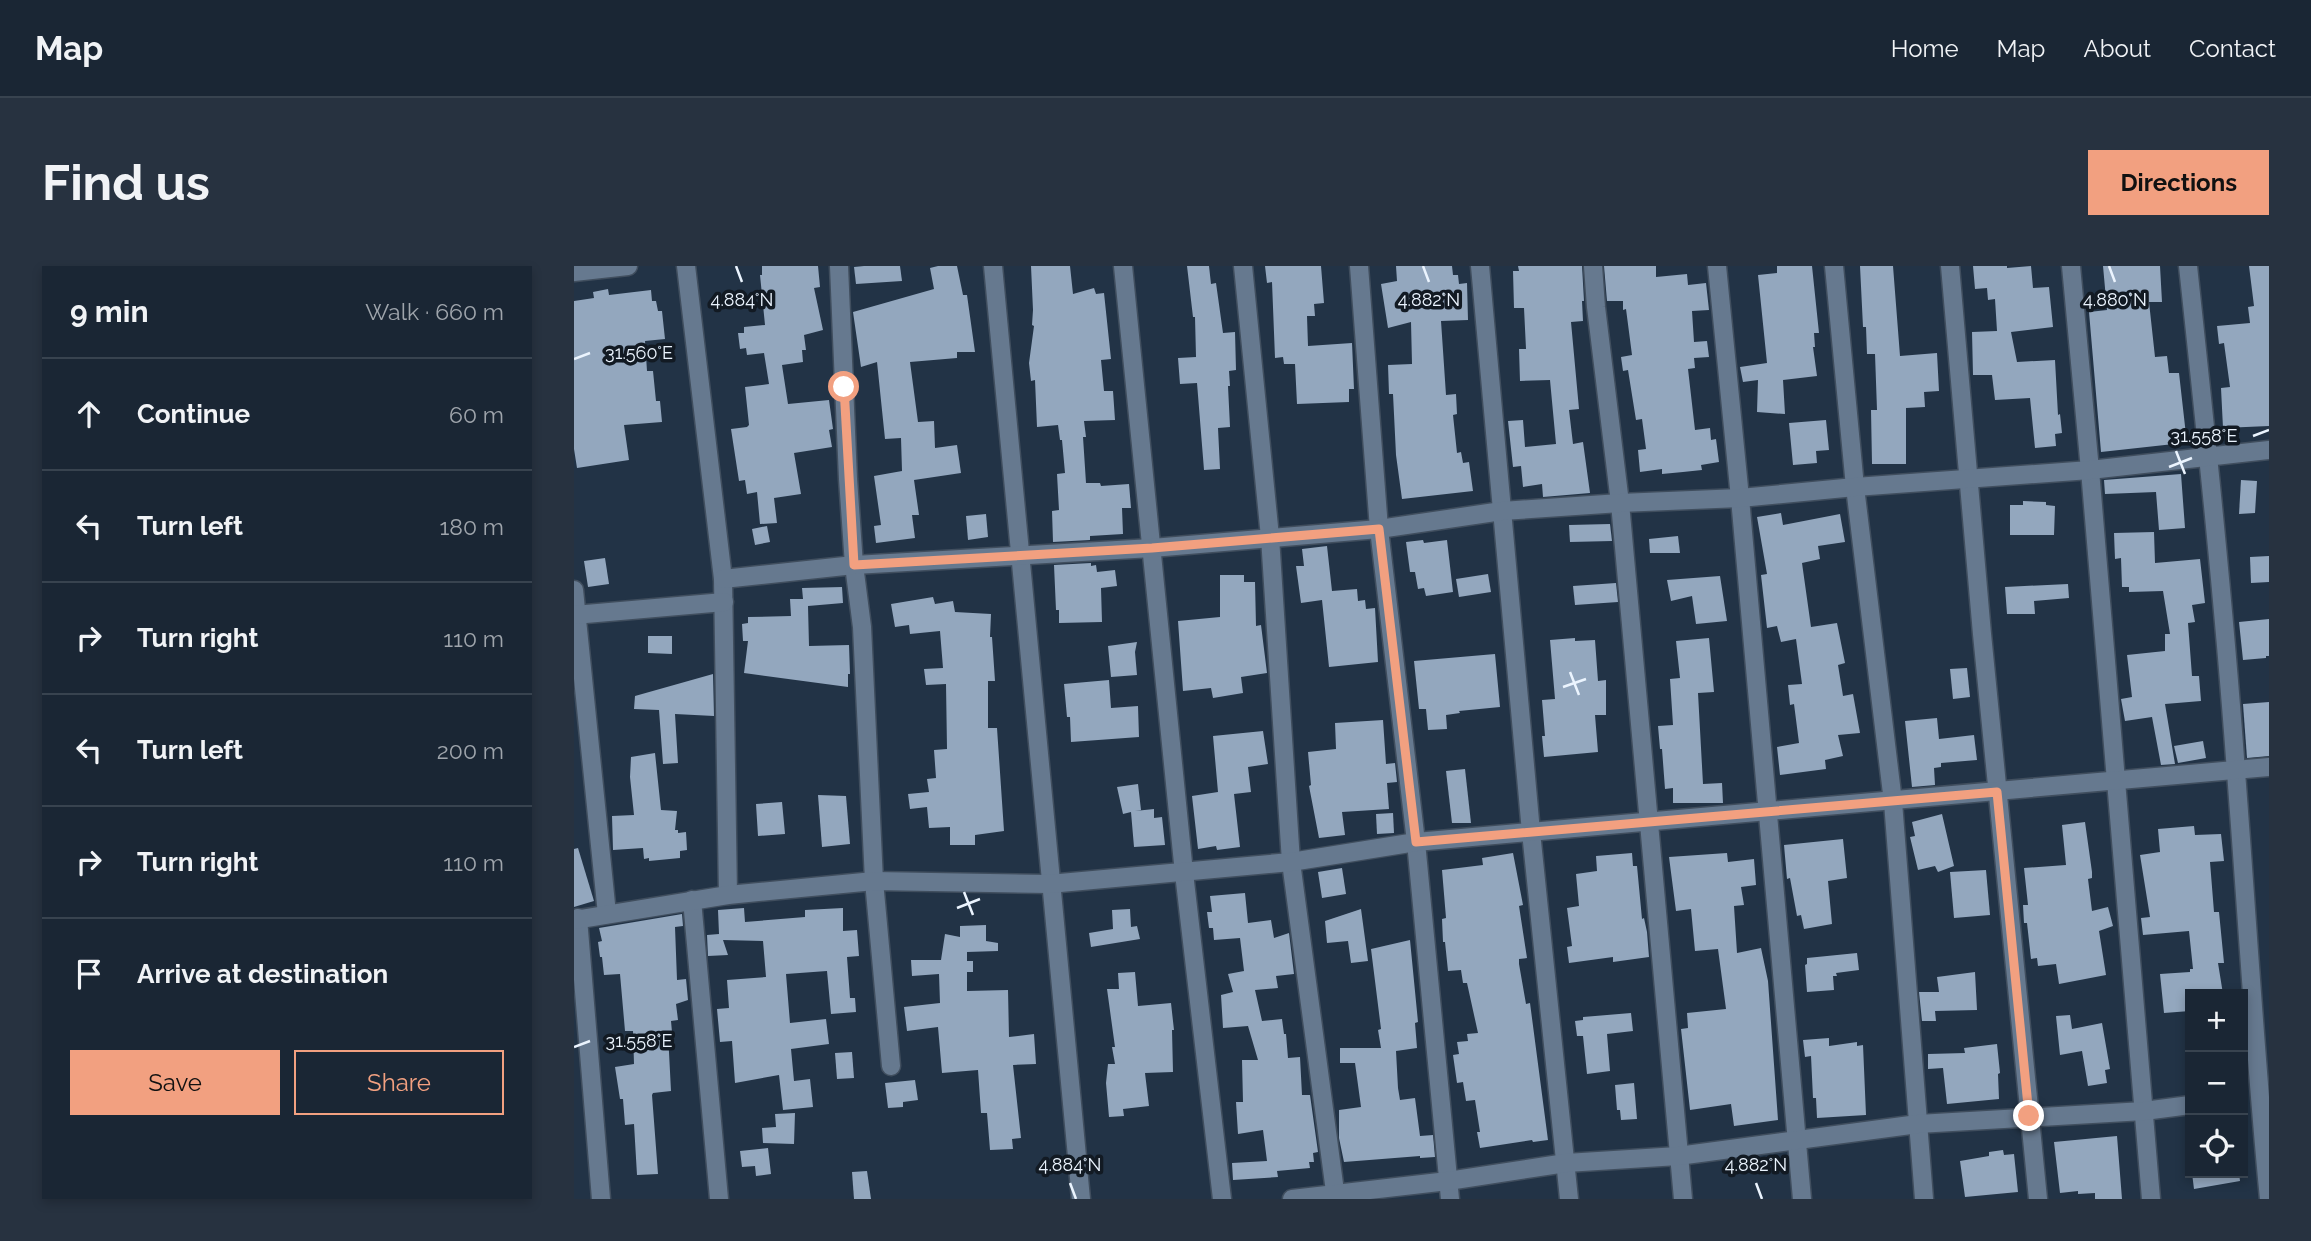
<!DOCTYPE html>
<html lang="en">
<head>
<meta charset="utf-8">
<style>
  :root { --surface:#1a2634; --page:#273240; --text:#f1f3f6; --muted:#9fa5ac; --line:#38434f; --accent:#f2a080 }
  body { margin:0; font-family:Raleway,sans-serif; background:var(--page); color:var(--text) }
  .controls { position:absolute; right:21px; bottom:21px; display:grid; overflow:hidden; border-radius:0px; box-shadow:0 4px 10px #0003 }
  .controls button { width:63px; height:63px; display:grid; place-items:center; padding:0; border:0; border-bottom:2px solid var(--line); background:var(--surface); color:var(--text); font:35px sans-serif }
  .stop { position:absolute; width:21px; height:21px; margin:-16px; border:5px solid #f2a080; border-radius:50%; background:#fff }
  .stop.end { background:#f2a080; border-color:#fff; box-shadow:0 2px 7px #0008 }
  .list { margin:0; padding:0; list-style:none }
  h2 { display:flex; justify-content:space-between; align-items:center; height:91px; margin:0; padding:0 28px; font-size:30px }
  h2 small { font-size:23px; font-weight:400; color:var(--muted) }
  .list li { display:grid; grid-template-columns:46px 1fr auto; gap:21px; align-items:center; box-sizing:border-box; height:112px; padding:0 28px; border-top:2px solid var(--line) }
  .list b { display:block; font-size:26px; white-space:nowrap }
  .list em { font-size:23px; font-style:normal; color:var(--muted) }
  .actions { display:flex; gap:14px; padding:21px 28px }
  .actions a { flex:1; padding:16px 0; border:2px solid var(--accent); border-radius:0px; text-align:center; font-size:24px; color:var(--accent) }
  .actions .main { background:var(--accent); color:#111 }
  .icon { flex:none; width:38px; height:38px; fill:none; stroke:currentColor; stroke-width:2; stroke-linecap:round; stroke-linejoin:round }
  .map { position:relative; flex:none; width:1695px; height:933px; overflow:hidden; border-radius:0px }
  header { display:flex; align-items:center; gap:42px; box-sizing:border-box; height:98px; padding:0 35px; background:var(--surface); border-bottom:2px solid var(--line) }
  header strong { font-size:33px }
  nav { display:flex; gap:38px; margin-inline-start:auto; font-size:24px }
  .intro { display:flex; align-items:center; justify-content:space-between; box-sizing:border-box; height:168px; padding:0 42px }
  h1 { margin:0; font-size:49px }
  .button { padding:18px 32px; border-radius:0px; background:var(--accent); color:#111; font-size:24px; font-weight:700 }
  main { display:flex; gap:42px; padding:0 42px }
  aside { flex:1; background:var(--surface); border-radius:0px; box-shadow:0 4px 10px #0003 }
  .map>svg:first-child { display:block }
  .building { fill:#93a7be }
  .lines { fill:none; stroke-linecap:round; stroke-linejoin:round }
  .street-casing { stroke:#404e5e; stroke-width:21 }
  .street { stroke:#66798f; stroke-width:18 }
  .route { stroke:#f2a080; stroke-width:9 }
  .ticks { fill:none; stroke:#ebf4fe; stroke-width:2.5 }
  .ticks-label { font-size:18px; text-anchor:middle; fill:#ebf4fe; stroke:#121a23; stroke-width:7; stroke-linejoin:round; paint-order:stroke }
</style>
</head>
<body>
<header>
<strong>Map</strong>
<nav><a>Home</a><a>Map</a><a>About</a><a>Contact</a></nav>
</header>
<div class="intro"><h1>Find us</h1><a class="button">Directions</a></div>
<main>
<aside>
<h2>9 min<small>Walk · 660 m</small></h2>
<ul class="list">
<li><svg class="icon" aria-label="ahead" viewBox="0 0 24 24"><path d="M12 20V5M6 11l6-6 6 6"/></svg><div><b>Continue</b></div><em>60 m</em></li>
<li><svg class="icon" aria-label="left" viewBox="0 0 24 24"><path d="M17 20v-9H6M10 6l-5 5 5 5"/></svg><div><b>Turn left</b></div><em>180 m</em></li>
<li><svg class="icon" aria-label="right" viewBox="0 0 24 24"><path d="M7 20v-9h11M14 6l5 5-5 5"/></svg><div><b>Turn right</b></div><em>110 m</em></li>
<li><svg class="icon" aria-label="left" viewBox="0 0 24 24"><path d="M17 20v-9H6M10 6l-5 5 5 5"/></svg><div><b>Turn left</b></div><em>200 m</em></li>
<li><svg class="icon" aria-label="right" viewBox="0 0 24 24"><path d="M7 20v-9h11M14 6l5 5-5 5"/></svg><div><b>Turn right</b></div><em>110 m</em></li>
<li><svg class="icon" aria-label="arrive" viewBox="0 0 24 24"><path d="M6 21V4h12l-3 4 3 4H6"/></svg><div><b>Arrive at destination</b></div></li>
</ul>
<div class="actions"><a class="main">Save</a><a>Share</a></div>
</aside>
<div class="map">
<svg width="1695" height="933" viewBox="0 0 1695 933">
  <rect width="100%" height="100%" fill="#223346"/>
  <g class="building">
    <path d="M188 0H244L246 21 240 22 249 64 230 69 232 84H228L229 96 208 99 214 138 255 134 259 163 255 164 258 181 220 187 227 228 200 232 203 257 186 258 183 226 173 228 171 214 165 215 157 163 173 161 175 159 171 121 195 118 190 87 173 89 172 82 166 83 164 67H170V61L191 59 186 9H188Z"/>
    <path d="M290 0H326L328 15 282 18 280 1Z"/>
    <path d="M364 0H383L389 29H393L401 86H383V92L336 96 344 156 360 155 361 182 383 179 387 207 340 214 345 249H338L341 272 302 277 300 260 307 259 300 210 328 205 327 172 311 173 303 96 287 101 279 46 360 23 356 2Z"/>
    <path d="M457 0H496L499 28 520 22 522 28 530 27 537 93 527 94 530 125H539L541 154 510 155 512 171H509L512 217H526L527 220 555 218 557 242H548L549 268 516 270V274L479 276 478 245 485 244 483 208 491 207 488 174H486L484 159 463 161 461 114 457 115 455 97 460 60 458 59 459 44Z"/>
    <path d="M613 0H635L637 18 642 17 649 67 661 66 662 104 655 105 656 120H654L656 161 644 162 646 203 630 204 623 117 606 118 604 92 622 91 621 51H619Z"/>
    <path d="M691 0H747L750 37 740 38 741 50H733L734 80 778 77 780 123H775V136L723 138 721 98H710L709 91 701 92 698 16 693 17Z"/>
    <path d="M822 0H878L879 9H884L885 18 893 17 894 54 867 55 872 129 882 128 883 148 879 149 883 187 887 186 889 197 895 196 899 225 828 233 822 189 819 128H815L814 99 838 98 837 56 814 62 807 18 823 15Z"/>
    <path d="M944 0H1008L1010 35H1008L1009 55 997 56 1005 143 995 144 999 178 1009 176 1016 227 969 231 968 218 949 221 947 200 939 201 934 155 949 154 951 181 982 178 976 114 946 115 945 83H952L950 42H940L939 5H945Z"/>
    <path d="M1030 0H1082V11L1113 8 1114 19 1132 17 1135 44 1118 45 1120 76 1133 75 1135 91 1120 92 1121 102 1114 103 1121 164 1136 162 1137 174 1142 173 1145 196 1127 199 1128 204 1109 206 1088 208V203L1066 206 1064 184 1072 183 1068 153 1062 154 1054 104 1049 105 1047 91 1058 89 1052 43 1049 44V35H1033Z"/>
    <path d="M1203 0H1238L1245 67H1240L1241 81H1239L1243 110 1209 114 1211 148 1183 146 1184 114 1169 116 1166 101 1193 97 1184 9 1203 7Z"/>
    <path d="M1286 0H1319L1326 90 1363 87 1365 125 1350 126 1351 141 1332 142V198H1298L1297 144H1303L1301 88H1293L1292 61H1289Z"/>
    <path d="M1399 0H1433V2L1457 0 1459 22 1475 21 1479 61 1437 66 1443 96 1481 94 1484 149 1486 148 1488 167 1481 168 1482 180 1461 182 1456 132 1421 134 1418 109H1399L1398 66 1423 65 1421 33 1414 34 1413 22 1401 23Z"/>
    <path d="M1529 0H1586L1588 36H1575L1581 91 1593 90 1595 107H1605L1612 169H1609V177L1527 186 1515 46 1533 44Z"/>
    <path d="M1675 0H1695V160L1649 162 1647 122 1656 121 1650 77 1645 78 1643 60 1676 57 1674 41 1680 40Z"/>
    <path d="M34 23 35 29 77 24 78 35H82L84 45H88L91 73 71 75 73 105H79L82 135H86L88 156 50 159 55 194 3 202 0 183V35L20 32 19 26Z"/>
    <path d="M1252 154 1255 184 1242 185 1243 197 1219 199 1215 157Z"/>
    <path d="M1607 208 1611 262 1585 264 1582 226 1531 228 1530 214Z"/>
    <path d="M1667 214 1683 215 1681 247 1665 248Z"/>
    <path d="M1449 235 1472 236V239L1481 240 1480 269H1436V239H1449Z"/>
    <path d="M1207 247 1209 259 1266 248 1271 276 1244 280 1246 293 1228 297 1237 361 1263 357 1271 397 1264 399 1269 430 1279 428 1286 467 1264 469 1269 490 1251 494 1252 503 1206 509 1203 481 1225 477 1220 438 1216 439 1214 419 1228 418 1222 373 1207 376 1203 360 1193 362 1187 309 1193 308 1183 251Z"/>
    <path d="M412 248 414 271 394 274 392 250Z"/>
    <path d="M1036 258 1038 275 996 276 995 259Z"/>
    <path d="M193 260 196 276 181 279 178 263Z"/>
    <path d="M1580 266 1581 297 1626 293 1631 337 1618 339 1621 356 1614 357 1618 410H1625L1627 435 1591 438 1601 498 1587 499 1578 451 1551 455 1547 433 1558 431 1553 389 1591 385V368H1596L1589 325 1555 326V321H1548L1547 292 1541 293 1540 267Z"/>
    <path d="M1104 270 1106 287H1076L1075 273Z"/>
    <path d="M849 274 850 277 873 274 879 326 852 330 850 322 844 323 841 306H836L832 276Z"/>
    <path d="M753 280 758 325 783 323 784 335 791 334 792 343 801 342 804 396 755 401 748 334 727 337 722 300H730L728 283Z"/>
    <path d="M1695 290V316L1677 317 1676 291Z"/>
    <path d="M31 292 35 318 14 321 10 295Z"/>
    <path d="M517 297V300L522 299 523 306 541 304 543 320 527 322 528 356 485 357V344H482L480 299Z"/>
    <path d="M914 308 917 326 885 331 882 313Z"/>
    <path d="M646 309H670V316H681L682 360 687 359 693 407 667 411 669 427 639 432 637 422 609 425 604 355 646 351Z"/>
    <path d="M1146 310 1153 355 1122 358 1118 330 1097 335 1093 314Z"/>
    <path d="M1042 317 1044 336 1001 339 999 320Z"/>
    <path d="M1494 318 1495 332 1460 335 1461 348H1433L1431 321Z"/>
    <path d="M268 321 269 337 234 340 235 380 275 379 276 408H274V421L170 407 174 375H169L168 358 174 357V351L217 350 216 333H229L228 322Z"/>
    <path d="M359 331 361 338 379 335 381 346 417 348 416 371H418L421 415H414V462H423L430 565 401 569V579H376V561L355 562 353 541 336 543 334 528 355 526 353 513 362 512 360 484 373 483 372 418 352 419 350 403 369 402 366 365 336 368 335 359 321 361 317 338Z"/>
    <path d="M1695 353V390H1692V392L1669 394 1665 356Z"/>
    <path d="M74 370H98V388L74 387Z"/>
    <path d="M1001 372V375L1021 374 1024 415 1032 414V449H1021L1024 486 970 491 968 470H971L968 434 981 433 976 374Z"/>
    <path d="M1135 372 1140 426 1124 427 1129 518 1148 517 1149 537H1099V522L1091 523 1088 483H1086L1084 460 1099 459 1096 413 1106 412 1102 375Z"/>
    <path d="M563 376 561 386 563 409 537 411 534 380Z"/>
    <path d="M921 388 926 441 885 445 886 447 872 449 873 463 854 464 852 443H845L840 395Z"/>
    <path d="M1393 402 1396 431 1379 433 1376 403Z"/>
    <path d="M139 408 140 450 101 448 104 497 89 498 85 444 60 443 61 430Z"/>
    <path d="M535 414 537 442 564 440 565 471 497 476 496 451H493L490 418Z"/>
    <path d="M1695 436V490L1673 492 1669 438Z"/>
    <path d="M1363 452 1365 473 1400 469 1403 494 1367 497V501L1360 502 1361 519 1338 521 1331 455Z"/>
    <path d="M809 454 812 498 821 497 823 516 813 517 815 543 768 546 771 569 745 572 735 520 737 519 734 486 762 483 761 457Z"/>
    <path d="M689 465 694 498 674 501 677 526 660 528 666 581 643 584 642 580 624 583 618 530 644 526 639 470Z"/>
    <path d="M1629 475 1632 492 1604 497 1600 480Z"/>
    <path d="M81 487 87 544 103 545 101 564H104V567L112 566 113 584 106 585V592L75 595V592L70 593 69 582 39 584 38 550 60 549 56 511 57 491Z"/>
    <path d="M891 503 897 557H878L872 505Z"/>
    <path d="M564 518 567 544 561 545 580 543V552L588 551 591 579 560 581 557 546 549 548 543 521Z"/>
    <path d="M244 529 272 530 276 578 248 581Z"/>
    <path d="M208 536 211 568 184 570 182 538Z"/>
    <path d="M819 547 820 567 803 568 802 548Z"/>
    <path d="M1368 548 1380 600 1364 606 1361 600 1344 604 1336 571 1341 570 1338 556Z"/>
    <path d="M1511 556 1518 606V612L1514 613 1518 645 1534 641 1539 660 1525 665 1532 709 1485 718 1482 698 1464 700 1463 692 1457 693 1453 657H1450L1449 639H1454L1450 602 1492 599 1488 559Z"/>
    <path d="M1620 560 1621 569 1647 568 1650 595 1636 596 1640 646H1645L1650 697H1644L1649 728H1616V745L1590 747 1586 708 1616 706V703H1619L1615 665 1569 669 1567 652 1576 651 1566 589 1586 586 1584 563Z"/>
    <path d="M1269 573 1273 612 1254 615 1258 658 1230 663 1227 649 1223 650 1216 612 1213 613 1210 579Z"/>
    <path d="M4 582 20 635 0 641V583Z"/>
    <path d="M939 587 949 639 945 640 953 692 945 693V698L952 738 956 737 974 874 959 876 958 874 906 882 903 866H906L901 834 892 835 889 816 883 817 879 789 885 788 883 776 894 775 893 768 904 767 893 717H889L887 704 874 705 871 676H869L868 653 872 652 868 604 909 599 908 592Z"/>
    <path d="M1058 587 1059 600H1063L1068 653 1070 652 1073 666 1075 691 1039 696V691L995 697 993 681 998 680 993 642 1005 640 1002 608 1023 605 1022 590Z"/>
    <path d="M1153 587 1154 596 1180 593 1182 619 1167 621 1170 639 1160 640 1163 687 1187 682 1194 715 1204 854 1160 860 1157 838 1116 844 1107 763 1114 762 1113 747 1152 743 1144 683 1121 685 1117 643 1102 645 1095 591Z"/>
    <path d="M768 602 772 628 748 632 744 606Z"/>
    <path d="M1412 604 1416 649 1380 652 1376 606Z"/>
    <path d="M671 627 674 657 697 654 700 672 715 667 720 708 702 710 704 722 681 724 688 755 708 753 710 768H712L714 792 726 791 728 829H736L744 886 739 887 740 896H735L736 902 703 905 704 911 659 914 658 897 693 895 689 864 664 868 662 836H669L668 794H684L674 760 649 762 647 729 659 726 654 708 670 705 666 672 640 674 639 662H635L633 646H638L636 630Z"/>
    <path d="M170 642 171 656 231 651V644L269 642V665L283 664 285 690 273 691 276 732H281L282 746 257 748 253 705 212 708 216 757 252 753 255 778 217 783 220 815 236 813 239 841 209 844 205 809 161 817 158 775 146 776 143 743 155 742 153 714 192 711 189 675 149 674 154 689 134 690 133 669 145 668 144 644Z"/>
    <path d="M556 643 557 661 563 660 566 673 517 681 515 667 539 663 538 644Z"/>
    <path d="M787 643 794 695 777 697 774 675 753 677 751 655Z"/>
    <path d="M108 648 109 660 101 661 103 714 112 713 114 734 102 738 104 754 97 755 98 766 94 767 97 825 79 827 78 829 84 908 63 909 60 858 51 859 49 833H46L41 801 60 798 59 765H51L46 708 30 709 28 691H26L24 676 28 675 25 662Z"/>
    <path d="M412 659V675L424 677V685L393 686V695H399V706H393V725L434 724 435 771 460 768 462 798 439 799 447 872 438 873 439 883 416 884 413 847H407L404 804 368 807 364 761 333 765 330 741 366 737 365 708 338 710 337 694H367L371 668 386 671V660Z"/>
    <path d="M836 674 844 756 841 757 843 782 822 785 824 822 826 834 841 832 846 870 859 869 861 891 846 892V890L770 896 765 872V844L787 841 781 797H766V782H807L804 764 807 763 797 683Z"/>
    <path d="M1283 687 1285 704 1262 707 1263 710H1259L1260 724 1233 726 1231 699 1233 698V692Z"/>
    <path d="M561 706 564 740 597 737 600 764H598L599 806 571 807 575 840 549 843 550 850 535 851 532 817 534 798H541L538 781H541L533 723H545L544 707Z"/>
    <path d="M1401 706 1403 744 1361 745 1362 755H1348L1345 726H1365L1363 711Z"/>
    <path d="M1057 747 1059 765 1033 768 1036 805 1013 808 1009 770H1003L1001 755 1009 754V751Z"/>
    <path d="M1496 749 1498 763 1528 757 1536 803 1531 804 1533 817 1514 820 1508 785 1486 789 1482 750Z"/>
    <path d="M1255 772V780L1283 776V780L1289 779 1292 849 1243 852 1242 832H1239L1237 790 1231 791 1229 774Z"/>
    <path d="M1423 778 1426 807 1424 808 1425 833 1373 838 1369 802 1354 803V788L1391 787 1390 782Z"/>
    <path d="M278 786 280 812 263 813 261 787Z"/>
    <path d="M341 814 344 834 329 836V841L314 842 311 817Z"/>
    <path d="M1060 817 1063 853 1047 854 1046 844H1043L1041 819Z"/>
    <path d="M221 847 220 878 189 877 188 862 202 861 201 848Z"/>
    <path d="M1543 870 1548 933H1521V927L1504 928V925L1486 927 1480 876Z"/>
    <path d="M194 882 197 908 182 910 181 900 168 901 166 885Z"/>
    <path d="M1429 884 1430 889 1440 888 1444 926 1391 931 1386 895 1415 890V886Z"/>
    <path d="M293 905 297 933H280L278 906Z"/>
    <path d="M1618 907H1665L1666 915 1620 923Z"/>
  </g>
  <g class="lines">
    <defs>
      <g id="street">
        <path d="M112 0 149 313 154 629"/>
        <path d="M265 0 274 213 280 299 288 361 300 615 317 800"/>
        <path d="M419 0 507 933"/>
        <path d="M549 0 610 607 648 933"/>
        <path d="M669 0 696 271 717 596 762 933"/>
        <path d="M785 0 805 263 842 576 876 933"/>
        <path d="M906 0 957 566 995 933"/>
        <path d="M1019 0 1022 41 1046 237 1109 933"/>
        <path d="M1143 0 1166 232 1228 933"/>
        <path d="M1260 0 1281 221 1319 536 1350 933"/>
        <path d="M1376 0 1408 368 1464 933"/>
        <path d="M1497 0 1516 204 1577 933"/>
        <path d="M1614 0C1632 168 1650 337 1662 506 1673 648 1681 791 1695 933"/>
        <path d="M0 6 54 0"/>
        <path d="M149 313 280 299 578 282 805 263 928 245 1046 237 1166 232 1281 221 1516 204 1695 184"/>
        <path d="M0 324 33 648"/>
        <path d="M0 349 150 336"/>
        <path d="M118 634 145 933"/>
        <path d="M4 652 27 933"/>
        <path d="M0 654 154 629 300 615 475 618 717 596 842 576 1695 501"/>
        <path d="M718 933 874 915 992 897 1104 890 1344 858 1570 845 1616 839"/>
      </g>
    </defs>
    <use href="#street" class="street-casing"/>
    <use href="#street" class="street"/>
  </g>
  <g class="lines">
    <path class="route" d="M270 121 280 299 578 282 805 263 842 576 1423 526 1455 850"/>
  </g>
  <path class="ticks" d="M162 0 168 16M849 0 855 16M1535 0 1541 16M0 93 16 87M1679 170 1695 164M1602 185 1611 208M1595 201 1618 192M996 406 1005 429M989 421 1012 413M390 626 399 649M383 642 406 633M0 781 16 775M496 917 502 933M1182 917 1188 933"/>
  <g class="ticks-label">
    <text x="168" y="40">4.884°N</text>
    <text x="855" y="40">4.882°N</text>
    <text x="1541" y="40">4.880°N</text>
    <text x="65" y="93">31.560°E</text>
    <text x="1630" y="176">31.558°E</text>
    <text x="65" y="781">31.558°E</text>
    <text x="496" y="905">4.884°N</text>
    <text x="1182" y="905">4.882°N</text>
  </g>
</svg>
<div class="controls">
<button>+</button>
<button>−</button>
<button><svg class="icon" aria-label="locate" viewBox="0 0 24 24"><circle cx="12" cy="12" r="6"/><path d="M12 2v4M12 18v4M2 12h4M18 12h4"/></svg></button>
</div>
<div class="stop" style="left:270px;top:121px"></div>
<div class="stop end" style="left:1455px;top:850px"></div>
</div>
</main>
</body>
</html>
